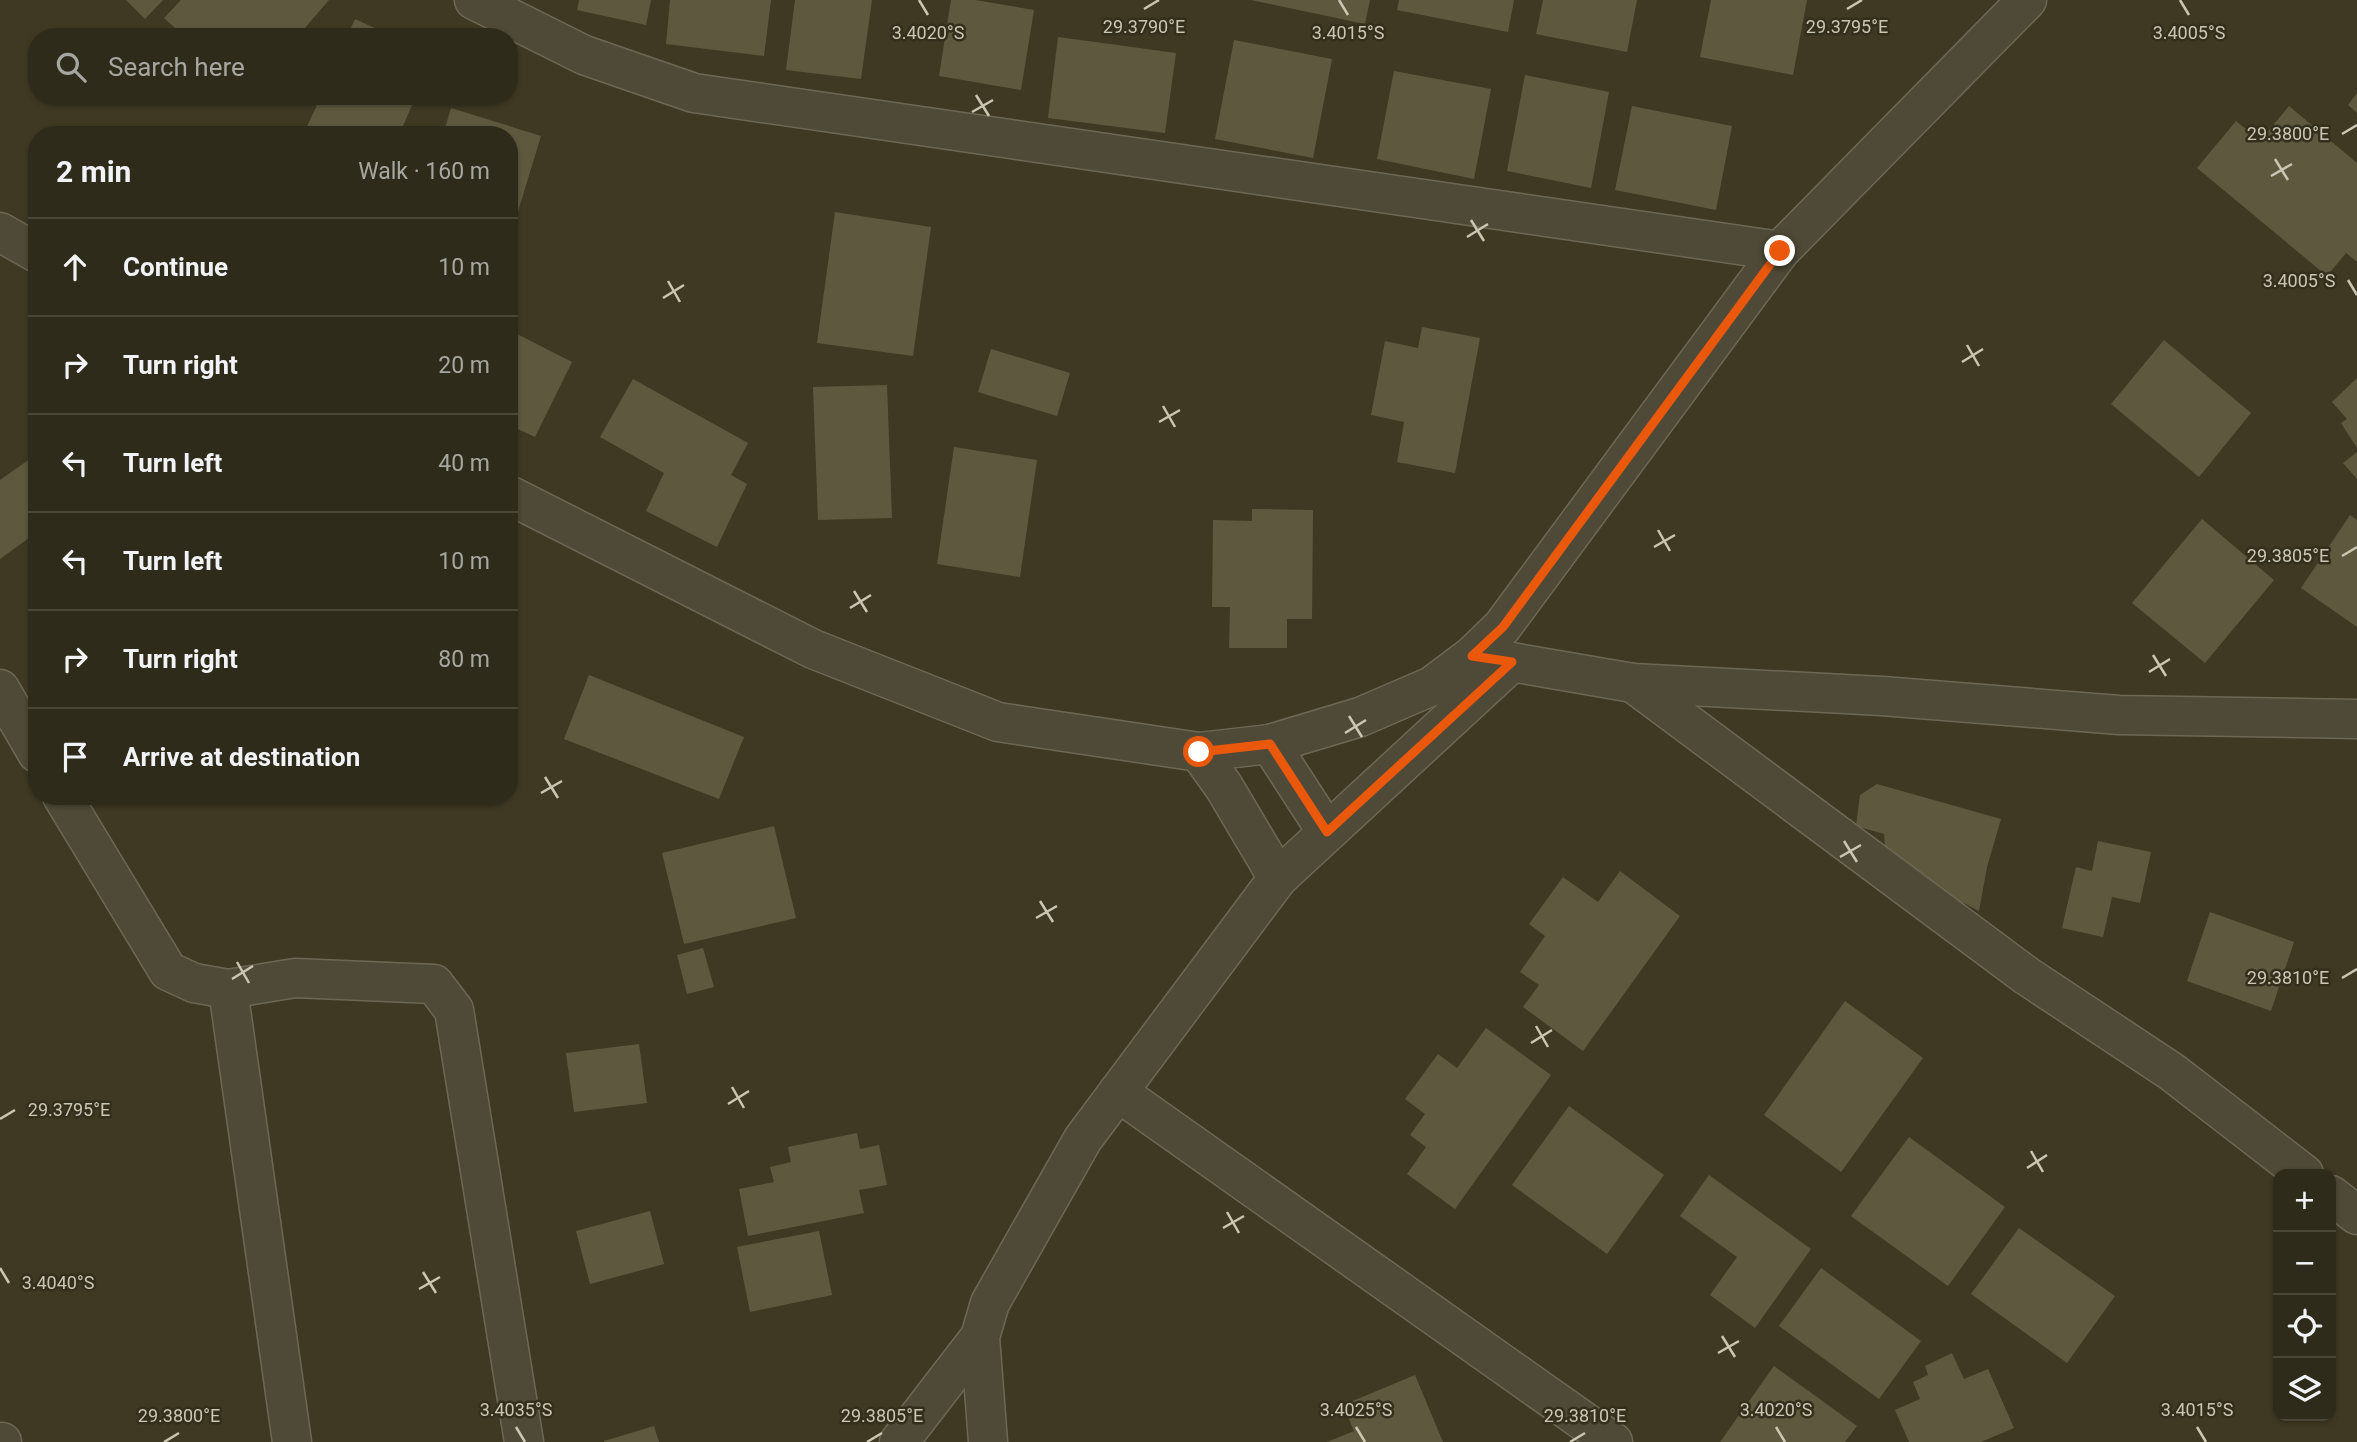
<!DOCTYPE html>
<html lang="en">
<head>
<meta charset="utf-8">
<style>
  :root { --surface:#2f2b1a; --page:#3b3727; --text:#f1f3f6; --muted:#a7a7a2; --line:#4a4739 }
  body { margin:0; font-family:Roboto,sans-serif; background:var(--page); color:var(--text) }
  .controls { position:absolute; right:21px; bottom:21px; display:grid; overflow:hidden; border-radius:14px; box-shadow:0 2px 5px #0004 }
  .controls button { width:63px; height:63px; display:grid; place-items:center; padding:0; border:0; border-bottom:2px solid var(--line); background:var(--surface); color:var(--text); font:35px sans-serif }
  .stop { position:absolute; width:21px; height:21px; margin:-16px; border:5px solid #ea580c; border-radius:50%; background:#fff }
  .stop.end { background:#ea580c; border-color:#fff; box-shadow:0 2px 7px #0008 }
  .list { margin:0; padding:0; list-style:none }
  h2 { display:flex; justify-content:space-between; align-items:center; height:91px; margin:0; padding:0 28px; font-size:30px }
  h2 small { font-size:23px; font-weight:400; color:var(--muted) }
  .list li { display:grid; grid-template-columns:46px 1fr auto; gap:21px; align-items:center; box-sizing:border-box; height:98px; padding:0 28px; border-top:2px solid var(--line) }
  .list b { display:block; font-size:26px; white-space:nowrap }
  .list em { font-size:23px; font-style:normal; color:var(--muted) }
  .icon { flex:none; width:38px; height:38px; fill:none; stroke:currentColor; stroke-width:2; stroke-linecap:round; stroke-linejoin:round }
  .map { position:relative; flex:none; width:2357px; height:1442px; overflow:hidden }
  .search { position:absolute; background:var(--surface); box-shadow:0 2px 5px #0004; left:28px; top:28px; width:490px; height:77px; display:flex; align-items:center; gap:18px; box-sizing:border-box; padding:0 24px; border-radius:28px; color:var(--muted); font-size:26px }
  .panel { position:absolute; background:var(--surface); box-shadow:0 2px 5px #0004; left:28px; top:126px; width:490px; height:679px; border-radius:28px }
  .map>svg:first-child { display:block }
  .building { fill:#5e593e }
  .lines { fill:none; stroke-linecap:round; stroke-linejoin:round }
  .minor-casing { stroke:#6d6855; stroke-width:41 }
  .minor { stroke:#4f4a37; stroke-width:38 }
  .route { stroke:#ea580c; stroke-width:9 }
  .ticks { fill:none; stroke:#cac6b3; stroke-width:2.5 }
  .ticks-label { font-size:18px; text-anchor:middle; fill:#cac6b3; stroke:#342f1c; stroke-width:5; stroke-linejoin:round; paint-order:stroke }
</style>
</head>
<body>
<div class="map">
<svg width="2357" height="1442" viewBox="0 0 2357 1442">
  <rect width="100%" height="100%" fill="#3f3923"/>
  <g class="building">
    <path d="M126 0H163L145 19Z"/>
    <path d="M181 0H329L297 37H229L226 34 223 37H185L164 18Z"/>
    <path d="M579 0H651L646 25 577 10Z"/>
    <path d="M670 0H771L764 56 666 44Z"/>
    <path d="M795 0H872L861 79 786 70Z"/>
    <path d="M951 0H975L1034 10 1021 90 939 76Z"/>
    <path d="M1251 0H1370L1365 24Z"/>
    <path d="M1399 0H1514L1508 32 1397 10Z"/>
    <path d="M1543 0H1637L1627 52 1536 34Z"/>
    <path d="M1711 0H1807L1793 75 1700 57Z"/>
    <path d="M355 19 394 37H347Z"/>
    <path d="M1058 37 1176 53 1165 133 1048 118Z"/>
    <path d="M1234 40 1332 59 1313 158 1215 139Z"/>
    <path d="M1394 71 1491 89 1474 179 1377 159Z"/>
    <path d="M1525 75 1609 92 1591 188 1507 171Z"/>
    <path d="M2357 93V113L2348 105Z"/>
    <path d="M321 96H416L399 135H313L305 131Z"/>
    <path d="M1632 106 1732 126 1716 210 1615 190Z"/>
    <path d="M2289 106 2357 163V262L2346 253 2327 276 2197 168 2236 121 2260 141Z"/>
    <path d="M451 108 541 136 516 218 509 216V135H443Z"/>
    <path d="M835 212 931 227 913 356 817 343Z"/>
    <path d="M1422 327 1480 338 1455 473 1397 462 1404 422 1371 415 1385 341 1418 348Z"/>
    <path d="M509 330 572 362 535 437 509 425Z"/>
    <path d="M2164 340 2251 413 2199 477 2111 404Z"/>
    <path d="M991 349 1070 373 1057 416 978 392Z"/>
    <path d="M2357 378V448L2341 423 2347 419 2332 402Z"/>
    <path d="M633 379 748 443 731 475 747 484 717 547 646 511 664 473 600 437Z"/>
    <path d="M887 385 892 518 818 520 813 387Z"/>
    <path d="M954 447 1037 460 1020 577 937 564Z"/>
    <path d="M2357 452V479L2343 463Z"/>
    <path d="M37 454V532L0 559V480Z"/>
    <path d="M1252 509 1313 510 1312 619H1287V648H1229L1230 607H1212L1213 520 1252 521Z"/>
    <path d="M2350 515 2357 520V627L2301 588Z"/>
    <path d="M2202 519 2274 580 2205 663 2132 603Z"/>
    <path d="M589 675 744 737 719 799 564 739Z"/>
    <path d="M1877 784 2001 819 1987 867 1979 911 1886 862 1884 834 1856 826 1860 795Z"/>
    <path d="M774 826 796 918 684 944 662 853Z"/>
    <path d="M2098 841 2151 852 2140 903 2112 897 2103 937 2062 928 2076 867 2092 871Z"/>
    <path d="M1620 871 1680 916 1583 1051 1523 1007 1539 985 1520 972 1545 936 1529 924 1563 877 1598 902Z"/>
    <path d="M2210 912 2294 942 2271 1011 2187 981Z"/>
    <path d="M703 948 714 987 687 994 677 955Z"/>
    <path d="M1845 1001 1923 1058 1841 1172 1764 1115Z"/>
    <path d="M1486 1028 1551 1075 1455 1209 1407 1174 1426 1147 1410 1135 1425 1114 1405 1099 1438 1054 1457 1068Z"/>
    <path d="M639 1044 647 1103 574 1112 566 1053Z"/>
    <path d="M1569 1106 1664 1175 1607 1254 1512 1185Z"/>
    <path d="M857 1133 860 1149 879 1145 887 1185 859 1190 864 1213 748 1236 739 1189 774 1182 770 1167 791 1162 788 1147Z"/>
    <path d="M1909 1137 2005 1207 1948 1286 1851 1216Z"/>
    <path d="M1709 1175 1811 1249 1755 1328 1710 1295 1737 1257 1680 1216Z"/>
    <path d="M650 1211 664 1264 590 1284 576 1231Z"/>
    <path d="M2019 1228 2115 1296 2067 1363 1971 1294Z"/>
    <path d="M819 1231 832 1295 750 1312 737 1247Z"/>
    <path d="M1821 1268 1921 1341 1879 1399 1779 1326Z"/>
    <path d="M1952 1353 1964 1379 1988 1369 2014 1428 1981 1442H1909L1895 1410 1920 1399 1913 1382 1928 1375 1925 1366Z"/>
    <path d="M1774 1366 1857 1426 1845 1442H1720Z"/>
    <path d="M1415 1375 1443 1442H1327L1354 1431 1343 1405Z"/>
    <path d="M654 1426 659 1442H604V1441Z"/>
  </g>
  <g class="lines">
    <defs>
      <g id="minor">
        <path d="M474 0 584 55 694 93 1780 251"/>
        <path d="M0 232 37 253"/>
        <path d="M509 495 813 649 998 722 1199 752 1270 744 1360 717 1432 686 1472 656 1502 627 1780 251 2027 0"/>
        <path d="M1488 658 1633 683 1882 696 2119 715 2357 719"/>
        <path d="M1633 683 2027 976 2172 1072 2304 1174"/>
        <path d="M0 689 37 753"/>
        <path d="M1270 744 1327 832"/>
        <path d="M1199 752 1224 787 1278 878"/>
        <path d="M62 796 168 971 194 983 228 989 295 978 434 984 454 1010 524 1442"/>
        <path d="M228 989 292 1442"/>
        <path d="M1118 1092 1613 1442"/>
        <path d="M2331 1195 2357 1215"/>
        <path d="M0 1442H2"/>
        <path d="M899 1442 980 1337"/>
        <path d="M988 1442 980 1337 990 1303 1083 1139 1278 878 1512 662"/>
      </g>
    </defs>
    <use href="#minor" class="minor-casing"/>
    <use href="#minor" class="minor"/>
  </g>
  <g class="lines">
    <path class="route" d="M1199 752 1270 744 1327 832 1512 662 1472 656 1503 627 1780 251"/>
  </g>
  <path class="ticks" d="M919 0 928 15M1339 0 1348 15M2180 0 2189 15M1144 9 1159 0M1847 9 1862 0M976 95 989 116M972 112 993 100M2342 134 2357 125M2275 159 2288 180M2271 176 2292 164M1471 220 1484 241M1467 237 1488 224M2348 280 2357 295M668 281 680 302M663 298 684 285M1967 345 1979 366M1962 362 1983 349M1163 406 1175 427M1159 422 1180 410M1658 530 1670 551M1654 547 1675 535M2342 556 2357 547M854 591 867 612M850 608 871 595M2153 655 2166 676M2149 672 2170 659M1349 716 1362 737M1345 733 1366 720M545 777 558 798M541 793 562 781M1844 841 1857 862M1840 857 1861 845M1040 901 1053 922M1036 918 1057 906M237 962 249 983M2342 978 2357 969M232 979 253 966M1536 1026 1548 1047M1531 1043 1552 1030M732 1087 744 1108M728 1104 749 1091M0 1119 15 1110M2031 1151 2043 1172M2027 1168 2047 1155M1227 1212 1239 1233M1223 1228 1244 1216M0 1268 9 1283M423 1272 436 1293M419 1289 440 1277M1722 1336 1735 1357M1718 1353 1739 1341M516 1427 525 1442M1356 1427 1365 1442M1776 1427 1785 1442M2197 1427 2206 1442M164 1442 179 1433M867 1442 882 1433M1570 1442 1585 1433"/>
  <g class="ticks-label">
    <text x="1144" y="33">29.3790°E</text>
    <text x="1847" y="33">29.3795°E</text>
    <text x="2189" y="39">3.4005°S</text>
    <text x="928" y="39">3.4020°S</text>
    <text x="1348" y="39">3.4015°S</text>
    <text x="2288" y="140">29.3800°E</text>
    <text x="2299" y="287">3.4005°S</text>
    <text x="2288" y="562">29.3805°E</text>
    <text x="2288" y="984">29.3810°E</text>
    <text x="69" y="1116">29.3795°E</text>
    <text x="58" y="1289">3.4040°S</text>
    <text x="516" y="1416">3.4035°S</text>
    <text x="1356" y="1416">3.4025°S</text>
    <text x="1776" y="1416">3.4020°S</text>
    <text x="2197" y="1416">3.4015°S</text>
    <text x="179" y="1422">29.3800°E</text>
    <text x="882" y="1422">29.3805°E</text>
    <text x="1585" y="1422">29.3810°E</text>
  </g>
</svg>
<div class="controls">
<button>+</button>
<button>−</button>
<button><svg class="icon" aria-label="locate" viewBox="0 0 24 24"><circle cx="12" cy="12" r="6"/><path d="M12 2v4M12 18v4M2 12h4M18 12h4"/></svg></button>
<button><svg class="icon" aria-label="layers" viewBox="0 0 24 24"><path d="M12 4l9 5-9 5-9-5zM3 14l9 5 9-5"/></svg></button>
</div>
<div class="stop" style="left:1199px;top:752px"></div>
<div class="stop end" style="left:1780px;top:251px"></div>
<div class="search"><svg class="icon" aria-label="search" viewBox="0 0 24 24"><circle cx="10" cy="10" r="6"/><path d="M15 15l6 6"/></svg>Search here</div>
<section class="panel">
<h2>2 min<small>Walk · 160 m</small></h2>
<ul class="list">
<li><svg class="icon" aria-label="ahead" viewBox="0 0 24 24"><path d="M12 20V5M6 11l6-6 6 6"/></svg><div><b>Continue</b></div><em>10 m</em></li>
<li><svg class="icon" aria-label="right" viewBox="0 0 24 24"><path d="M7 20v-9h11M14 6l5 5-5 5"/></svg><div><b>Turn right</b></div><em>20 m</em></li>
<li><svg class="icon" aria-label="left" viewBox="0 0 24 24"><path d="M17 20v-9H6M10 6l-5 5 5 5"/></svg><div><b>Turn left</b></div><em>40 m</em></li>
<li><svg class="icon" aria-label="left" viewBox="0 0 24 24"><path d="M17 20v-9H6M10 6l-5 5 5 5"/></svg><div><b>Turn left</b></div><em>10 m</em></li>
<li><svg class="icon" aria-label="right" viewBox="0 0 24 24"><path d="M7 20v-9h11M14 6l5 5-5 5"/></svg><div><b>Turn right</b></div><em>80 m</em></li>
<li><svg class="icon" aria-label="arrive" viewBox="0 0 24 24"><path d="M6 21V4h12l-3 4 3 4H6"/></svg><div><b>Arrive at destination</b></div></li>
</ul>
</section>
</div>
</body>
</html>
